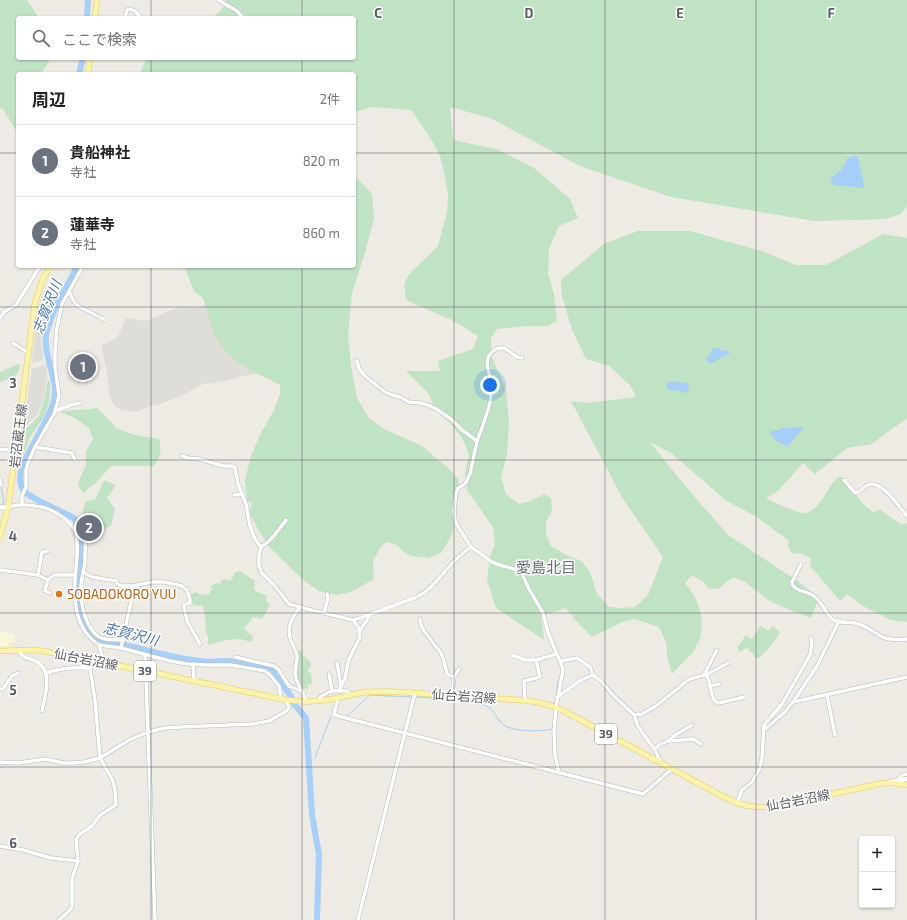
<!DOCTYPE html>
<html lang="ja">
<head>
<meta charset="utf-8">
<style>
  :root { --surface:#fff; --page:#f2f2f2; --text:#222; --muted:#767676; --line:#e0e0e0; --accent:#de4f37 }
  body { margin:0; font-family:"Exo 2","Noto Sans JP",sans-serif; background:var(--page); color:var(--text) }
  .controls { position:absolute; right:12px; bottom:12px; display:grid; overflow:hidden; border-radius:4px; box-shadow:0 1px 3px #0004 }
  .controls button { width:36px; height:36px; display:grid; place-items:center; padding:0; border:0; border-bottom:1px solid var(--line); background:var(--surface); color:var(--text); font:20px sans-serif }
  .you { position:absolute; left:490px; top:385px; width:14px; height:14px; margin:-10px; border:3px solid #fff; border-radius:50%; background:#1a73e8; box-shadow:0 0 0 6px #1a73e833 }
  .badge { display:grid; place-items:center; width:26px; height:26px; border-radius:50%; background:var(--accent); color:#fff; font-size:13px; font-weight:700 }
  .pin { position:absolute; translate:-50% -50%; border:2px solid #fff; box-shadow:0 1px 4px #0006 }
  .list { margin:0; padding:0; list-style:none }
  h2 { display:flex; justify-content:space-between; align-items:center; height:52px; margin:0; padding:0 16px; font-size:17px }
  h2 small { font-size:13px; font-weight:400; color:var(--muted) }
  .list li { display:grid; grid-template-columns:26px 1fr auto; gap:12px; align-items:center; box-sizing:border-box; height:72px; padding:0 16px; border-top:1px solid var(--line) }
  .list b { display:block; font-size:15px; white-space:nowrap }
  .list p { margin:0; font-size:13px; white-space:nowrap; color:var(--muted) }
  .list em { font-size:13px; font-style:normal; color:var(--muted) }
  .icon { flex:none; width:22px; height:22px; fill:none; stroke:currentColor; stroke-width:2; stroke-linecap:round; stroke-linejoin:round }
  .map { position:relative; flex:none; width:907px; height:920px; overflow:hidden }
  .search { position:absolute; background:var(--surface); box-shadow:0 1px 3px #0004; left:16px; top:16px; width:340px; height:44px; display:flex; align-items:center; gap:10px; box-sizing:border-box; padding:0 14px; border-radius:4px; color:var(--muted); font-size:15px }
  .panel { position:absolute; background:var(--surface); box-shadow:0 1px 3px #0004; left:16px; top:72px; width:340px; height:196px; border-radius:4px }
  .map>svg:first-child { display:block }
  .commercial { fill:#fbf6d9 }
  .industrial { fill:#deddd7 }
  .green { fill:#c0e3c3 }
  .water { fill:#a6cffa }
  .lines { fill:none; stroke-linecap:round; stroke-linejoin:round }
  .stream { stroke:#a6cffa; stroke-width:1 }
  .river { stroke:#a6cffa; stroke-width:6 }
  .street-casing { stroke:#b5b8bc; stroke-width:4.5 }
  .secondary-casing { stroke:#b6b9be; stroke-width:5.5 }
  .primary-casing { stroke:#e9cc60; stroke-width:6 }
  .street { stroke:#fff; stroke-width:3.5 }
  .secondary { stroke:#fff; stroke-width:4.5 }
  .primary { stroke:#faf3aa; stroke-width:5 }
  .grid { fill:none; stroke:#5b5e62; stroke-width:1; stroke-opacity:0.55 }
  .food-dot { fill:#e8710a; stroke:#fff; stroke-width:1.5 }
  .labels { text-anchor:middle; stroke-width:3; stroke-linejoin:round; paint-order:stroke }
  .shield { fill:#fff; stroke:#8c8e91; stroke-width:1 }
  .shield-label { font-size:12px; font-weight:bold; fill:#5b5e62 }
  .street-label { font-size:13px; fill:#5b5e62; stroke:#fff }
  .food-label { font-size:13px; fill:#c56008; stroke:#fff; text-anchor:start }
  .water-label { font-size:14px; font-style:italic; fill:#4774b2; stroke:#fff }
  .quarter-label { font-size:15px; fill:#6c7074; stroke:#fff }
  .grid-label { font-size:13px; text-anchor:middle; font-weight:bold; fill:#5b5e62; stroke:#fff; stroke-width:3; stroke-linejoin:round; paint-order:stroke }
</style>
</head>
<body>
<div class="map">
<svg width="907" height="920" viewBox="0 0 907 920">
  <rect width="100%" height="100%" fill="#edebe3"/>
  <path class="commercial" d="M0 632 15 634 14 642 9 643 8 646 0 647Z"/>
  <g class="industrial">
    <path d="M45 289 56 294 43 327 41 340 43 359 38 362 33 363 32 361 39 304Z"/>
    <path d="M211 302 269 373 248 375 226 381 203 384 181 396 161 404 150 406 137 412 121 410 114 405 110 397 107 372 104 360 102 345 118 337 126 318 146 321 158 316 178 307 199 308Z"/>
    <path d="M46 365 47 372 44 397 37 415 23 429 32 368Z"/>
  </g>
  <g class="green">
    <path d="M0 0H27L39 18H18V58H51L41 74H18V134L3 109 0 108Z"/>
    <path d="M226 0H907V206L900 214 885 219 814 221 671 197 580 166 490 118 450 107 453 140 497 149 534 168 570 199 578 218 559 226 549 249 548 273 554 295 557 321 548 326H528L497 329 491 338 492 357 506 390 509 422 507 454 501 478 506 494 519 504 531 501 544 494 551 498 552 510 546 522V534L551 546 565 554 581 561 590 572 597 594 609 607 621 608 635 607 648 595 663 557 623 499 571 401 588 403 636 397 630 385 609 366 586 359 572 330 562 296 561 280 605 243 638 231H690L762 251 796 265H826L883 234 907 238V418L889 431 872 444 847 448 815 474 803 463 778 491 766 498C773 502 800 515 807 513 815 510 823 499 827 492 832 484 832 481 840 476L863 504 873 512 880 510 902 525 907 523V622L891 620 863 606 847 594 840 601 810 566 811 558 799 553 792 554 788 547 789 541 757 517 727 501 671 453 650 442 686 487 728 535 799 582 819 598 811 618 785 608 768 600 745 582 733 577 718 589H708L704 582 692 575 685 583 694 595 700 610 702 623 700 639 696 645 695 650 672 674 668 661 666 642 659 627 635 619 625 621 592 637 577 622 566 608 541 616 544 640 496 608 487 580 490 557 495 544 493 527 467 490 465 474 469 454 462 438 450 423 435 410 429 394 406 371H440L438 361 473 349 478 336 454 321 412 303 406 299 404 284 409 274 438 246 447 212 448 194 444 172 440 156 431 139 411 110 372 107 354 112V74H140L141 70 147 58H354V18H212L222 10Z"/>
    <path d="M354 175 372 194 374 218 365 253 352 293 348 334 351 366 357 398 369 418 384 429 422 446 448 468 458 479 459 491 452 535 441 553 428 558 412 556 403 551 395 544 386 542 379 549 373 562 374 579 351 592 336 595 319 591 301 578 270 548 259 531 249 512 252 505 251 502H247L245 480 251 456 260 435 274 410 280 394V385L241 365 228 354 221 345 214 334 203 298 194 291 184 266H354Z"/>
    <path d="M18 364 20 365C20 376 8 379 0 382V372Z"/>
    <path d="M50 380V391L49 403 43 418 30 437 21 462H19V458L23 432 39 416 45 396 47 383 48 381Z"/>
    <path d="M96 407 114 425 115 428 135 435 159 439C162 451 161 456 154 466H111L95 484 88 488 84 493 78 486 80 478 86 465V451L93 439 89 428 73 417 62 413V411L92 409Z"/>
    <path d="M104 480 116 485 107 498 115 509 111 526 104 529 84 522 83 510 86 501 95 500Z"/>
    <path d="M240 571 255 581 254 590 267 596 266 601 270 605 262 619 253 617 244 629 253 636 252 642 240 639 226 640 208 645V637L205 629 206 625 203 606 193 605 191 594 196 592 202 596 204 594 208 595 212 589 210 586 217 583 220 584 222 580 226 579 230 581 233 577 235 572Z"/>
    <path d="M760 626 768 631 773 626 780 633 768 649 757 659 747 648 739 652 737 648 746 635 752 639Z"/>
    <path d="M302 650 303 656 311 662 310 669H308V672L311 673 312 684 308 685V689C303 689 302 688 300 684 295 674 299 671 298 661 298 658 298 654 297 651Z"/>
  </g>
  <g class="water">
    <path d="M857 155 864 185 863 188 834 185 830 178 841 170 844 166 847 158Z"/>
    <path d="M713 348H720L721 350 730 351 729 354 724 356 710 364 705 359 710 356Z"/>
    <path d="M672 381 688 384 689 386 688 391 686 393C683 393 681 391 678 391 673 390 671 391 667 389L666 386 667 383Z"/>
    <path d="M803 427 804 428 787 447 780 442 775 441 771 433V430H772L775 431 782 428Z"/>
  </g>
  <g class="lines">
    <g class="stream">
      <path d="M0 505 4 503 1 486"/>
      <path d="M556 696 558 681"/>
      <path d="M417 697 467 700"/>
      <path d="M473 701C478 703 485 705 490 708 494 711 498 721 504 725 513 732 541 732 552 729"/>
      <path d="M555 702V700"/>
      <path d="M347 716 370 695 412 697"/>
      <path d="M315 758 331 716"/>
      <path d="M308 759H311"/>
    </g>
    <g class="river">
      <path d="M87 18 88 0"/>
      <path d="M79 74 83 58"/>
      <path d="M76 266C73 279 64 289 58 301 55 309 47 328 46 335 43 360 62 383 52 407 45 424 35 440 27 456 25 461 22 465 21 470 20 475 20 483 22 488 25 497 64 512 74 518L78 523 80 534 81 560 78 584V600L81 616 86 626 91 635 96 639 102 641 117 643 157 653 185 659 208 662 226 661 236 662 268 667 273 670 278 677 292 698 294 704 306 718 312 814 315 833 319 854 317 920"/>
    </g>
    <defs>
      <g id="street">
        <path d="M218 0 237 11 243 18"/>
        <path d="M125 18 127 10 130 9 135 11 141 18"/>
        <path d="M69 291 74 302 78 306 105 320"/>
        <path d="M0 318 4 312 16 305 40 266"/>
        <path d="M13 343 29 353"/>
        <path d="M522 358 517 357 504 348H500L496 349 491 353 488 357 487 365 492 385 490 403 483 425 477 441 470 474 465 484 458 488 456 493 454 510 455 520 457 525 471 547 492 562 500 565 517 570 522 574 529 589 543 613 548 632 553 645 561 663 563 670 556 707 554 731 555 755 559 773"/>
        <path d="M357 361 359 369 365 376 385 392 392 395 400 397 409 402 420 403 428 405 436 409 451 419 462 430 477 441"/>
        <path d="M55 411 71 405 80 403"/>
        <path d="M35 447 72 453 75 460"/>
        <path d="M0 449 16 451"/>
        <path d="M182 456 188 458 200 459 223 466H233L235 468 238 484 246 504 250 526 255 539 261 547 259 555V566L261 572 275 586 289 604 307 609 353 620 360 618 417 597C439 586 449 560 471 547"/>
        <path d="M0 479 1 485"/>
        <path d="M844 480 855 493C862 492 865 484 872 484 884 484 900 508 907 516"/>
        <path d="M234 495 243 494"/>
        <path d="M22 504V496L26 487V470L28 463 35 447 54 414 57 404 59 395 55 367V351L57 328 62 304 83 266"/>
        <path d="M8 508C19 503 30 505 41 507 48 508 55 512 61 516 67 520 72 524 75 531 79 542 77 556 76 568 73 595 73 628 99 645L121 648 170 661 188 664 207 665H231L265 671 271 676 279 686 280 691 281 699"/>
        <path d="M86 536C85 544 85 552 85 561 84 571 80 582 81 592 81 605 86 629 99 637 106 641 116 639 124 640"/>
        <path d="M261 547C272 540 278 531 286 520"/>
        <path d="M801 564 792 582C792 591 807 591 814 596 822 601 824 611 831 618 837 624 847 621 855 623 866 625 875 634 885 638 892 640 900 640 907 639"/>
        <path d="M0 570 38 575 48 580 54 575H75"/>
        <path d="M83 572 92 577 116 581C119 589 126 585 132 586"/>
        <path d="M38 575 42 552 48 551"/>
        <path d="M48 580 45 590V591L50 593"/>
        <path d="M300 607C292 618 286 626 291 641 293 646 296 650 297 655 298 661 295 667 295 673 296 683 303 693 307 702"/>
        <path d="M324 613 328 598 327 594"/>
        <path d="M420 619V622L424 631 441 653 444 661 447 674 454 677"/>
        <path d="M359 632 371 614"/>
        <path d="M99 645 104 663"/>
        <path d="M121 648 131 602 132 586 152 582H165L182 586 187 590 190 599V603L184 605V607L187 621 200 644"/>
        <path d="M18 650C21 657 27 658 33 660 55 668 45 695 42 711"/>
        <path d="M145 654 155 920"/>
        <path d="M512 655 526 660H536"/>
        <path d="M235 657 274 666 278 669 289 686 292 687 303 692"/>
        <path d="M560 661 577 658 590 667 593 675"/>
        <path d="M337 663 341 686"/>
        <path d="M193 664 194 681"/>
        <path d="M46 673C60 668 75 667 90 668"/>
        <path d="M329 674 332 691"/>
        <path d="M704 675 717 650"/>
        <path d="M706 675 728 663"/>
        <path d="M710 686 719 684"/>
        <path d="M0 689H3L12 676 18 673"/>
        <path d="M339 691H347L351 695"/>
        <path d="M452 695 454 677 459 669"/>
        <path d="M827 695 835 735"/>
        <path d="M557 697 581 680 593 675 602 682 612 694 634 715 638 726 656 752 661 763"/>
        <path d="M338 698 334 715 643 794 672 769"/>
        <path d="M525 700 524 681 540 677 536 660 557 654"/>
        <path d="M317 701C322 694 331 690 339 691L341 686 345 679 348 662 350 657 360 637 359 628 353 620"/>
        <path d="M793 702 907 677"/>
        <path d="M634 715 639 714 640 715 656 706 688 680 693 678 706 675C713 683 708 695 716 702L719 703 744 697"/>
        <path d="M764 730 785 712 793 702 817 666 839 621"/>
        <path d="M669 741 693 739 701 744"/>
        <path d="M654 749 661 744 668 741 677 734 692 725"/>
        <path d="M0 762 19 763 45 759 63 763H74L84 762 100 758 131 739 148 732 165 728 181 727 253 724 269 721 285 712 289 708 286 700"/>
        <path d="M897 781 902 775 907 774"/>
        <path d="M737 803 742 790 752 782 760 768 762 758 764 725 782 704 810 655 812 643 811 638"/>
        <path d="M0 846 23 850 51 858 78 861"/>
        <path d="M59 920 71 909 72 906V879L78 861 76 839 80 834 92 826 100 815 116 805 115 791 113 781 100 758 95 700 90 668 93 666 95 661"/>
        <path d="M358 920 415 693"/>
      </g>
      <g id="secondary">
        <path d="M0 507 8 508"/>
        <path d="M890 782 907 779"/>
      </g>
      <g id="primary">
        <path d="M95 18 97 0"/>
        <path d="M88 74 90 58"/>
        <path d="M0 537 8 508 35 303 42 281 50 266"/>
        <path d="M0 651 32 650 43 651 146 671 286 700C301 702 317 702 332 699 344 697 355 693 368 692 392 690 417 693 441 695 461 696 482 697 502 699 524 700 544 701 564 711L661 763 722 796 733 801 743 805 757 807H768L782 805 883 783H895L907 785"/>
      </g>
    </defs>
    <use href="#street" class="street-casing"/>
    <use href="#secondary" class="secondary-casing"/>
    <use href="#primary" class="primary-casing"/>
    <use href="#street" class="street"/>
    <use href="#secondary" class="secondary"/>
    <use href="#primary" class="primary"/>
  </g>
  <path class="grid" d="M151 0V18M302 0V18M454 0V920M605 0V920M756 0V920M151 58V74M302 58V74M0 153H18M354 153H907M151 266V920M302 266V920M0 307H907M0 460H907M0 613H907M0 767H907"/>
  <circle class="food-dot" cx="59" cy="594" r="4"/>
  <g class="labels">
    <g class="shield">
      <rect x="134" y="661" width="22" height="20" rx="3"/>
      <rect x="595" y="724" width="22" height="20" rx="3"/>
    </g>
    <g class="shield-label">
      <text x="145" y="675">39</text>
      <text x="606" y="738">39</text>
    </g>
    <g class="street-label">
      <text transform="translate(18 436) rotate(-83)" y="5">岩沼蔵王線</text>
      <text transform="translate(86 659) rotate(11)" y="5">仙台岩沼線</text>
      <text transform="translate(464 696) rotate(4)" y="5">仙台岩沼線</text>
      <text transform="translate(798 800) rotate(-11)" y="5">仙台岩沼線</text>
    </g>
    <g class="food-label">
      <text x="67" y="599">SOBADOKORO YUU</text>
    </g>
    <g class="water-label">
      <text transform="translate(47 307) rotate(-69)" y="5">志賀沢川</text>
      <text transform="translate(131 634) rotate(14)" y="5">志賀沢川</text>
    </g>
    <g class="quarter-label">
      <text x="546" y="573">愛島北目</text>
    </g>
  </g>
  <g class="grid-label">
    <text x="378" y="18">C</text>
    <text x="529" y="18">D</text>
    <text x="680" y="18">E</text>
    <text x="831" y="18">F</text>
    <text x="13" y="388">3</text>
    <text x="13" y="541">4</text>
    <text x="13" y="695">5</text>
    <text x="13" y="848">6</text>
  </g>
</svg>
<div class="controls">
<button>+</button>
<button>−</button>
</div>
<div class="you"></div>
<div class="pin badge" style="left:83px;top:367px;background:#6b7280">1</div>
<div class="pin badge" style="left:89px;top:528px;background:#6b7280">2</div>
<div class="search"><svg class="icon" aria-label="search" viewBox="0 0 24 24"><circle cx="10" cy="10" r="6"/><path d="M15 15l6 6"/></svg>ここで検索</div>
<section class="panel">
<h2>周辺<small>2件</small></h2>
<ul class="list">
<li><span class="badge" style="background:#6b7280">1</span><div><b>貴船神社</b><p>寺社</p></div><em>820 m</em></li>
<li><span class="badge" style="background:#6b7280">2</span><div><b>蓮華寺</b><p>寺社</p></div><em>860 m</em></li>
</ul>
</section>
</div>
</body>
</html>
